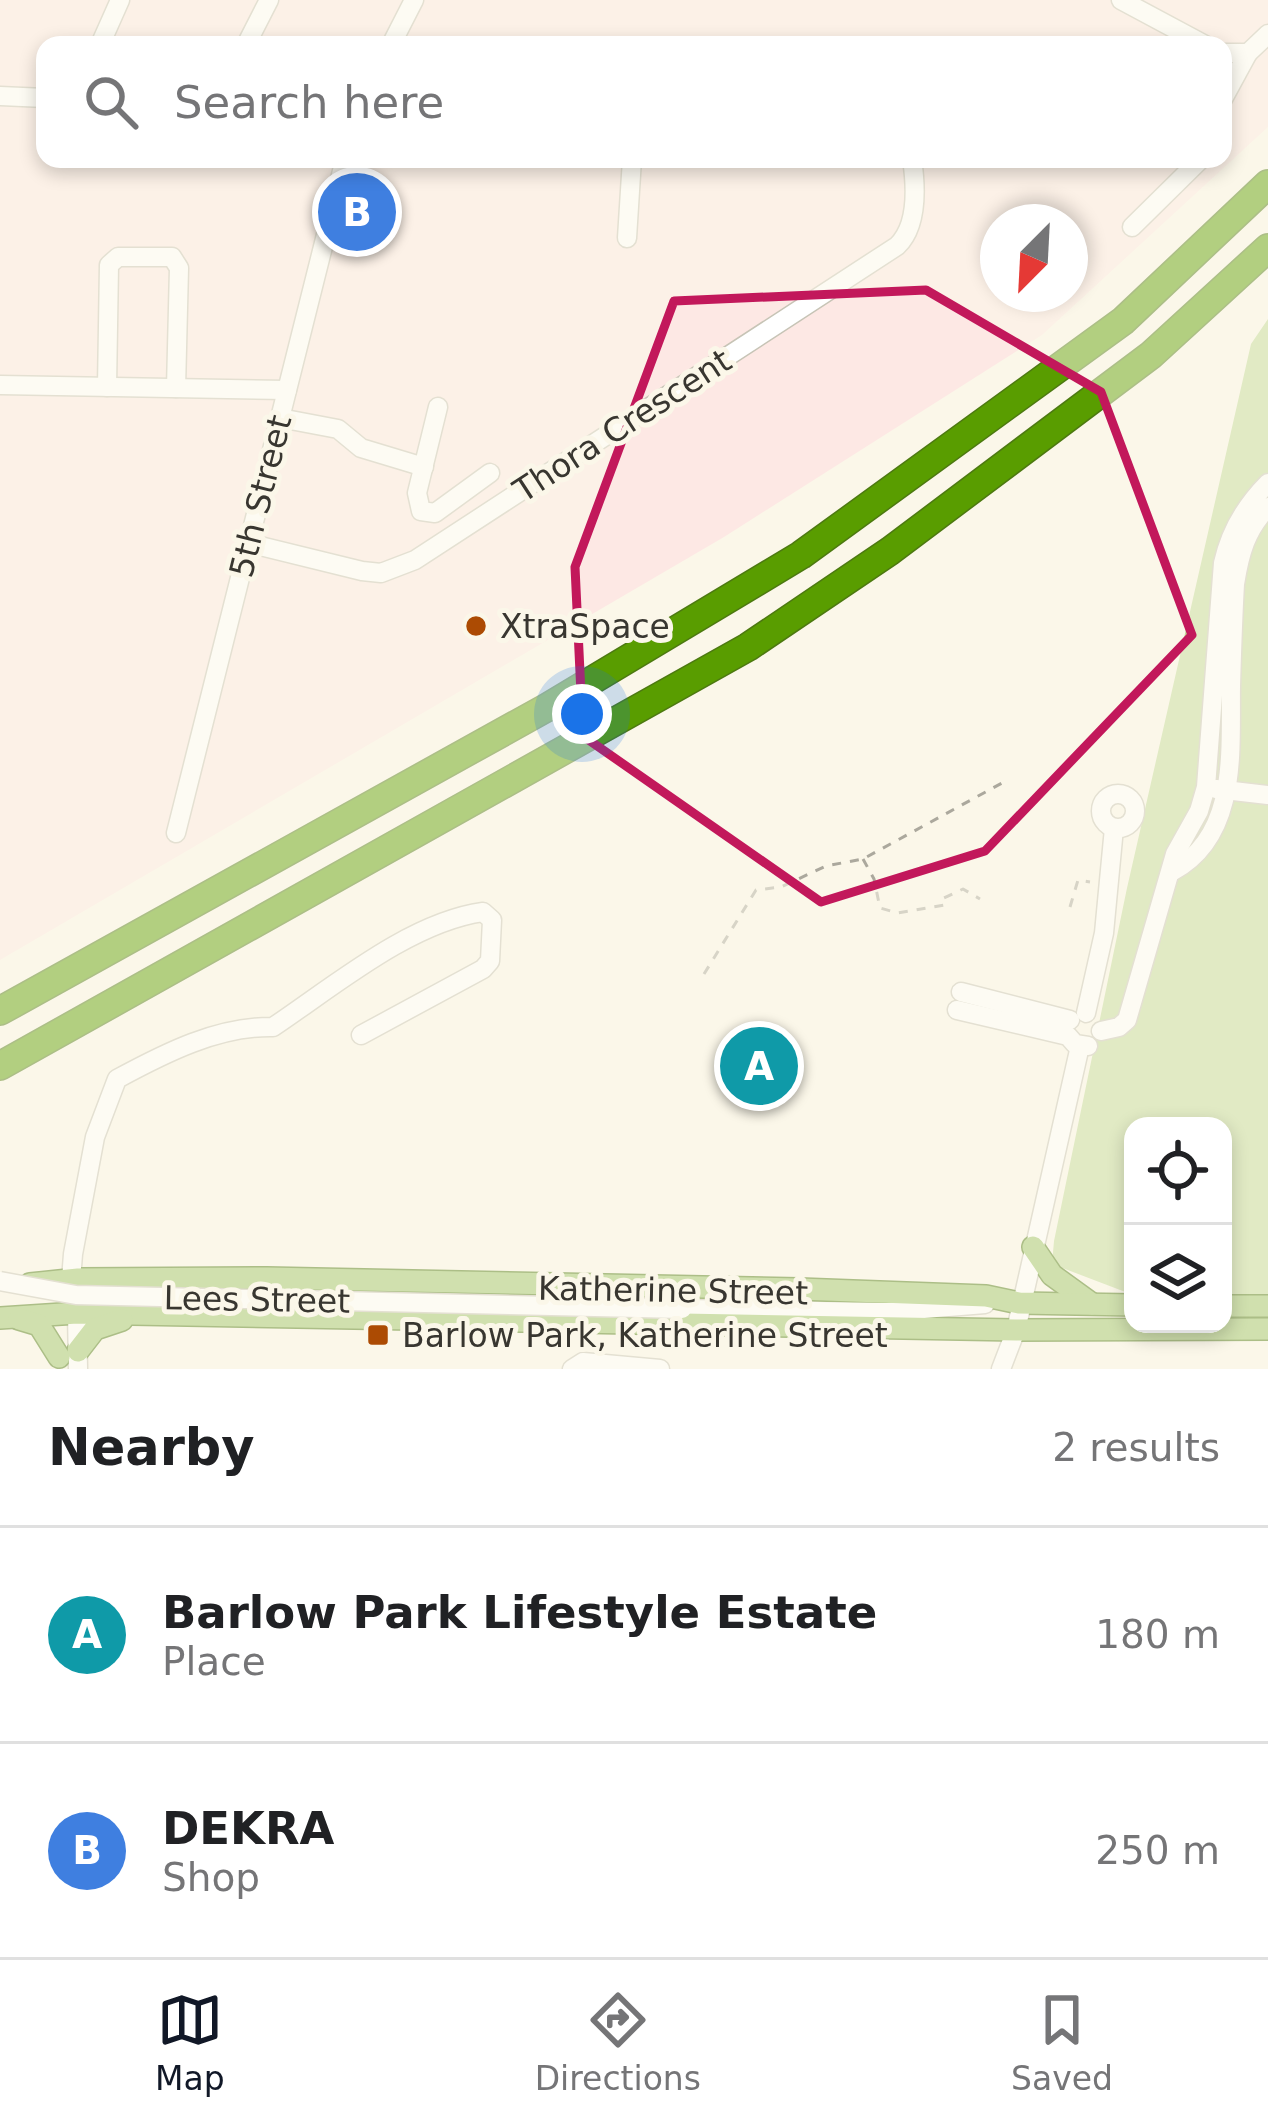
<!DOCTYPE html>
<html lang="en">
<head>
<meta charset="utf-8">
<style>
  :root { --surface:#fff; --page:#f2f2f2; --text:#202124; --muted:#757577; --line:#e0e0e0; --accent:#111827 }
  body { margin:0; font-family:"DejaVu Sans",sans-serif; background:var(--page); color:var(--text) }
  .controls { position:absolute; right:36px; bottom:36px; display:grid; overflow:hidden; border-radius:24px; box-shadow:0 6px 18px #0003 }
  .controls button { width:108px; height:108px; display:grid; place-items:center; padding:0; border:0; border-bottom:3px solid var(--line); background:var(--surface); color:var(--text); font:60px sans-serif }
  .compass { position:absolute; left:980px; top:204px; width:108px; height:108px; border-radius:50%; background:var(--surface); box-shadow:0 6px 18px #0003; rotate:204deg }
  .you { position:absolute; left:582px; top:714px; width:42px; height:42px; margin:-30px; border:9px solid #fff; border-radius:50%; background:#1a73e8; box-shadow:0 0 0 18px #1a73e833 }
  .badge { display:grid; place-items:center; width:78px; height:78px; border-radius:50%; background:var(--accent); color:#fff; font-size:39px; font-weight:700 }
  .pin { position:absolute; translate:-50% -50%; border:6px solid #fff; box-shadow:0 3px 12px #0006 }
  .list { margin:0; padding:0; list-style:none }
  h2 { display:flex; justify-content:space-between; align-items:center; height:156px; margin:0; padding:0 48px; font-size:51px }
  h2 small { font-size:39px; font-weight:400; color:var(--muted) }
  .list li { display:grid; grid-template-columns:78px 1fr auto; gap:36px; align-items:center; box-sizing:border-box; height:216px; padding:0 48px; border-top:3px solid var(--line) }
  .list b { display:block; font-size:45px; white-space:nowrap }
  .list p { margin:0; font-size:39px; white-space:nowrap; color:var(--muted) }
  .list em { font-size:39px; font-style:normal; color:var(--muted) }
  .icon { flex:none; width:66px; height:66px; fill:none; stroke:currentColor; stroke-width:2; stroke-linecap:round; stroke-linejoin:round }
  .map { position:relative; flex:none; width:1268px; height:1369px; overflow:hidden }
  .search { position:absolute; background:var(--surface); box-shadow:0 6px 18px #0003; left:36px; right:36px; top:36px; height:132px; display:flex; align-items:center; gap:30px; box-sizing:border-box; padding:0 42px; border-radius:24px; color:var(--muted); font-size:45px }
  .sheet { height:588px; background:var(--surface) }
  nav { display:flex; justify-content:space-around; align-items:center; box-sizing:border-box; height:168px; border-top:3px solid var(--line); background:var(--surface); font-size:33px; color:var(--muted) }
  nav a { display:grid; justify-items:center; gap:6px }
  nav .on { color:var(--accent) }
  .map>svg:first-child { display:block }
  .industrial { fill:#fde8e4; fill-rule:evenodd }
  .green { fill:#c1d998 }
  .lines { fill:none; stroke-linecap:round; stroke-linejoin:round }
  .minor-casing { stroke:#c7c4b6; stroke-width:21 }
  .major-casing { stroke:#4d7911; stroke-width:24 }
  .highway-casing { stroke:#4d7911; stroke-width:30 }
  .path { stroke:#aba89d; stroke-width:3; stroke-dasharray:9 9; stroke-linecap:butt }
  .minor { stroke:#fff; stroke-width:18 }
  .major { stroke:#9bc466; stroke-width:21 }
  .highway { stroke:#599d00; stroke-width:27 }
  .minor-bridge-casing { stroke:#c7c4b6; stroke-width:21; stroke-linecap:butt }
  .minor-bridge { stroke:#fff; stroke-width:18 }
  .marked { fill:none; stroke:#c2185b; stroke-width:9; stroke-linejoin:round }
  .poi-dot { fill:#ac4b03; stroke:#fbf7e9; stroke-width:4.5 }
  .labels { text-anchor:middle; stroke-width:10; stroke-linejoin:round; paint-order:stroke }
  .street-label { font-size:33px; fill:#383630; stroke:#fbf7e9 }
  .poi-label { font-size:33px; fill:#383630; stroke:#fbf7e9; text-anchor:start }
</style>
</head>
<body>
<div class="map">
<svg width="1268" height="1369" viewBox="0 0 1268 1369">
  <rect width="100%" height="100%" fill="#fbf7e9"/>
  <path class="industrial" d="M0 0H1268V127L1042 335 724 537 0 960ZM45 45H1223V159H45ZM998 222H1070V294H998Z"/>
  <path class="green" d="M1268 319V1298L1223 1296V1126H1133V1293H1128L1052 1264 1054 1241 1127 888 1251 344Z"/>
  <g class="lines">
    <defs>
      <g id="minor">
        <path d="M1121 0 1205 45"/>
        <path d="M100 45 120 0"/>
        <path d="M246 45 269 0"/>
        <path d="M391 45 414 0"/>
        <path d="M1223 53H1248L1268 34"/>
        <path d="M0 96 45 98"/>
        <path d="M1223 99 1248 53"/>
        <path d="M1132 227 1201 159"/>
        <path d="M627 238 632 159"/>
        <path d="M0 385 287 390"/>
        <path d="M107 387 109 265 118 257H172L179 268 176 388"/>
        <path d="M438 407 417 493 421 511 435 513 490 473"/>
        <path d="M280 418 338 429 361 448 424 467"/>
        <path d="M248 543 362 571 381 573 415 560 897 246C918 226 916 186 912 159"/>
        <path d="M1216 789 1268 795"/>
        <circle cx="1118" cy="811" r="17"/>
        <path d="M176 833 345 159"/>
        <path d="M1173 871C1239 835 1230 750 1231 686 1232 652 1233 618 1235 584 1240 553 1246 530 1268 507"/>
        <path d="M961 992 1070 1020"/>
        <path d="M957 1010 1068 1036 1075 1044 1088 1046"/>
        <path d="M1086 1013 1104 933 1114 828"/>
        <path d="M1101 1031 1119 1027 1127 1020 1175 854 1199 811 1206 787 1223 563C1230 532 1245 506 1268 483"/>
        <path d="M682 1309 887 1312 985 1304"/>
        <path d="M78 1369 77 1313 71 1280 73 1254 95 1137 117 1079C165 1053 218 1026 273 1027 333 987 410 922 483 912L492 920 490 961 483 969 361 1035"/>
        <path d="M572 1369 583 1362 660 1369"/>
        <path d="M1001 1369 1016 1330 1080 1046"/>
      </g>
      <g id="major">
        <path d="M1033 1247 1052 1275 1092 1304"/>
        <path d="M30 1284 78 1279 267 1278 800 1289 986 1296 1019 1303 1133 1305"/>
        <path d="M1223 1306H1268"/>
        <path d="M0 1318 77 1313 1016 1330 1268 1329"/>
        <path d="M19 1319 39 1325 59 1357"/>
        <path d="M78 1351 95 1329 122 1320"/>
      </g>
      <g id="highway">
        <path d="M0 1011 546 708 801 555 1123 321 1268 184"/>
        <path d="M0 1066 748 647 890 551 1151 355 1268 248"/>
      </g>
    </defs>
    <use href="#minor" class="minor-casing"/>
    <use href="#major" class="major-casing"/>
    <use href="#highway" class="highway-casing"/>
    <g class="path">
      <path d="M863 859 874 879 880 908 898 913 945 905 944 898 963 889 980 899"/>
      <path d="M1070 907 1078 880 1090 882"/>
      <path d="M704 974 756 890 781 887 826 866 863 859 1002 783"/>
    </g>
    <use href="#minor" class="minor"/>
    <use href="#major" class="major"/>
    <use href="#highway" class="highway"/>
    <defs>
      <path id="minor-bridge" d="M0 1281 76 1295 682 1309"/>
    </defs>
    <use href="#minor-bridge" class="minor-bridge-casing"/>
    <use href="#minor-bridge" class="minor-bridge"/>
  </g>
  <path d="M0 0H1268V1369H0ZM926 290 1101 392 1192 635 985 851 821 902 583 736 575 567 674 301Z" fill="#fbf7e9" fill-opacity=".55" fill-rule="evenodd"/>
  <path class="marked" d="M926 290 1101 392 1192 635 985 851 821 902 583 736 575 567 674 301Z"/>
  <g class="poi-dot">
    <circle cx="476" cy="626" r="12"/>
    <rect x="366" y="1323" width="24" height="24" rx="6"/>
  </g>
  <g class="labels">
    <g class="street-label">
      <text transform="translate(622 425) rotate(-33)" y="12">Thora Crescent</text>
      <text transform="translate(260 496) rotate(-76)" y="12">5th Street</text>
      <text transform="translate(673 1290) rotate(1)" y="12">Katherine Street</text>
      <text transform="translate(257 1299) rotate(1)" y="12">Lees Street</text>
    </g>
    <g class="poi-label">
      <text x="500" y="638">XtraSpace</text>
      <text x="402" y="1347">Barlow Park, Katherine Street</text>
    </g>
  </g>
</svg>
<div class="controls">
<button><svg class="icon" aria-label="locate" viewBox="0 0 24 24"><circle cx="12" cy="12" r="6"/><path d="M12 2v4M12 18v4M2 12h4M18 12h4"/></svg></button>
<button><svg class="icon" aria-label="layers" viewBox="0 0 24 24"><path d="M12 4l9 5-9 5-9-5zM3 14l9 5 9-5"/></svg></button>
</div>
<svg class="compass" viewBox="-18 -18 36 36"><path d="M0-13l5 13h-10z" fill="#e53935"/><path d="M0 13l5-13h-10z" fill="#757577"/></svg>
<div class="you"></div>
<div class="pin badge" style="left:759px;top:1066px;background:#0f9aa8">A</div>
<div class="pin badge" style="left:357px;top:212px;background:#3f7fe0">B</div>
<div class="search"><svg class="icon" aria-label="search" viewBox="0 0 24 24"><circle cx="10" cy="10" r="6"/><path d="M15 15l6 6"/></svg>Search here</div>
</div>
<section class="sheet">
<h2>Nearby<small>2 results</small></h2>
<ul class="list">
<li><span class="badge" style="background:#0f9aa8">A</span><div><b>Barlow Park Lifestyle Estate</b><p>Place</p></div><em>180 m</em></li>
<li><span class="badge" style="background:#3f7fe0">B</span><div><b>DEKRA</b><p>Shop</p></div><em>250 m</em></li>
</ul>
</section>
<nav>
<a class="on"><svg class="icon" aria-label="map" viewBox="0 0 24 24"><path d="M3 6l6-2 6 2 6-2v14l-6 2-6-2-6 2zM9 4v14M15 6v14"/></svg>Map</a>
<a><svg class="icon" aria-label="directions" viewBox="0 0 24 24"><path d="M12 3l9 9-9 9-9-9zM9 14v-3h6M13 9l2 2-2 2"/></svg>Directions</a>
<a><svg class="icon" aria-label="saved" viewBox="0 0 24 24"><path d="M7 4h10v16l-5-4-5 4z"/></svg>Saved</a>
</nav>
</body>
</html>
